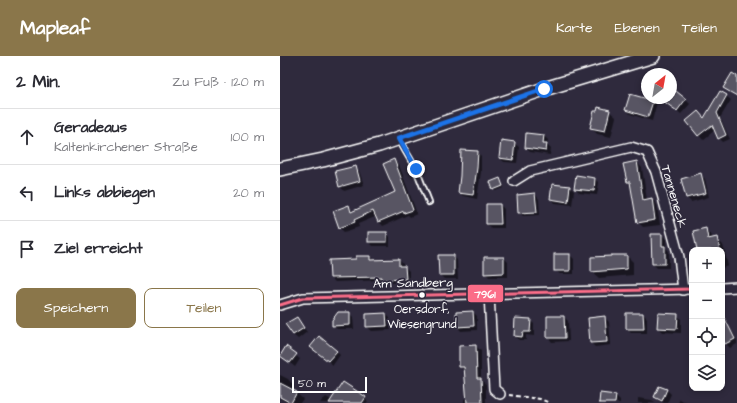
<!DOCTYPE html>
<html lang="de">
<head>
<meta charset="utf-8">
<style>
  :root { --surface:#fff; --page:#f7f7f7; --text:#2b2b33; --muted:#7c7c81; --line:#e1e1e2; --accent:#8a764a }
  body { margin:0; font-family:"Architects Daughter",sans-serif; background:var(--page); color:var(--text) }
  .controls { position:absolute; right:12px; bottom:12px; display:grid; overflow:hidden; border-radius:8px; box-shadow:0 2px 6px #0003 }
  .controls button { width:36px; height:36px; display:grid; place-items:center; padding:0; border:0; border-bottom:1px solid var(--line); background:var(--surface); color:var(--text); font:20px sans-serif }
  .compass { position:absolute; left:361px; top:12px; width:36px; height:36px; border-radius:50%; background:var(--surface); box-shadow:0 2px 6px #0003; rotate:31deg }
  .scale { position:absolute; left:12px; bottom:10px; width:75px; box-sizing:border-box; padding-left:4px; border:2px solid #fff; border-top:0; font-size:11px; line-height:14px; white-space:nowrap; color:#fff; -webkit-text-stroke:3px #2f2a3d; paint-order:stroke }
  .stop { position:absolute; width:12px; height:12px; margin:-9px; border:3px solid #1a73e8; border-radius:50%; background:#fff }
  .stop.end { background:#1a73e8; border-color:#fff; box-shadow:0 1px 4px #0008 }
  .list { margin:0; padding:0; list-style:none }
  h2 { display:flex; justify-content:space-between; align-items:center; height:52px; margin:0; padding:0 16px; font-size:17px }
  h2 small { font-size:13px; font-weight:400; color:var(--muted) }
  .list li { display:grid; grid-template-columns:26px 1fr auto; gap:12px; align-items:center; box-sizing:border-box; height:56px; padding:0 16px; border-top:1px solid var(--line) }
  .list b { display:block; font-size:15px; white-space:nowrap }
  .list p { margin:0; font-size:13px; white-space:nowrap; color:var(--muted) }
  .list em { font-size:13px; font-style:normal; color:var(--muted) }
  .actions { display:flex; gap:8px; padding:12px 16px }
  .actions a { flex:1; padding:9px 0; border:1px solid var(--accent); border-radius:8px; text-align:center; font-size:14px; color:var(--accent) }
  .actions .main { background:var(--accent); color:#fff }
  .icon { flex:none; width:22px; height:22px; fill:none; stroke:currentColor; stroke-width:2; stroke-linecap:round; stroke-linejoin:round }
  .map { position:relative; flex:none; width:457px; height:347px; overflow:hidden }
  header { display:flex; align-items:center; gap:24px; box-sizing:border-box; height:56px; padding:0 20px; background:var(--accent); color:#fff }
  header strong { font-size:19px }
  nav { display:flex; gap:22px; margin-inline-start:auto; font-size:14px }
  main { display:flex }
  aside { flex:1; background:var(--surface) }
  .map>svg:first-child { display:block }
  .shadow { fill:#0007 }
  .building { fill:#595564; stroke:#fff }
  .lines { fill:none; stroke-linecap:round; stroke-linejoin:round }
  .lane-casing { stroke:#fff; stroke-width:8 }
  .street-casing { stroke:#fff; stroke-width:12 }
  .secondary-casing { stroke:#fff; stroke-width:16 }
  .path { stroke:#fff; stroke-width:2; stroke-dasharray:4 3; stroke-linecap:butt }
  .lane { stroke:#2f2a3d; stroke-width:4.5 }
  .street { stroke:#2f2a3d; stroke-width:9 }
  .secondary { stroke:#2f2a3d; stroke-width:13 }
  .bus-1-casing { stroke:#2f2a3d; stroke-width:6 }
  .bus-1 { stroke:#fb6d88; stroke-width:3 }
  .route { stroke:#1a73e8; stroke-width:5 }
  .bus-dot { fill:#fff; stroke:#2f2a3d; stroke-width:1.5 }
  .labels { text-anchor:middle; stroke-width:3.5; stroke-linejoin:round; paint-order:stroke }
  .bus-label { font-size:12px; fill:#fff; stroke:#2f2a3d }
  .street-label { font-size:13px; fill:#fff; stroke:#2f2a3d }
  .line-badge { stroke:#2f2a3d; stroke-width:1.5 }
  .badge-label { font-size:11px; text-anchor:middle; font-weight:bold; fill:#fff }
</style>
</head>
<body>
<header>
<strong>Mapleaf</strong>
<nav><a>Karte</a><a>Ebenen</a><a>Teilen</a></nav>
</header>
<main>
<aside>
<h2>2 Min.<small>Zu Fuß · 120 m</small></h2>
<ul class="list">
<li><svg class="icon" aria-label="ahead" viewBox="0 0 24 24"><path d="M12 20V5M6 11l6-6 6 6"/></svg><div><b>Geradeaus</b><p>Kaltenkirchener Straße</p></div><em>100 m</em></li>
<li><svg class="icon" aria-label="left" viewBox="0 0 24 24"><path d="M17 20v-9H6M10 6l-5 5 5 5"/></svg><div><b>Links abbiegen</b></div><em>20 m</em></li>
<li><svg class="icon" aria-label="arrive" viewBox="0 0 24 24"><path d="M6 21V4h12l-3 4 3 4H6"/></svg><div><b>Ziel erreicht</b></div></li>
</ul>
<div class="actions"><a class="main">Speichern</a><a>Teilen</a></div>
</aside>
<div class="map">
<svg width="457" height="347" viewBox="0 0 457 347">
  <rect width="100%" height="100%" fill="#2f2a3d"/>
  <filter id="ink" filterUnits="userSpaceOnUse"><feTurbulence type="fractalNoise" baseFrequency=".025" numOctaves="2"/><feDisplacementMap in="SourceGraphic" scale="8" xChannelSelector="R" yChannelSelector="G"/><feConvolveMatrix kernelMatrix="1 2 1 2 8 2 1 2 1" color-interpolation-filters="sRGB"/></filter>
  <g filter="url(#ink)">
    <g class="shadow">
      <path d="M391 35 406 44 410 48 401 58 384 44 386 42H391Z"/>
      <path d="M441 36 451 44 440 62 450 83 443 86 439 82 435 74 423 84 407 65 425 63Z"/>
      <path d="M365 40H367V42H373L377 46 372 65 350 58 346 54 364 43Z"/>
      <path d="M329 55 336 61 331 81 317 78 311 71Z"/>
      <path d="M264 80 268 84 267 89 271 93 270 99 250 96 246 92Z"/>
      <path d="M234 87 239 91 237 107 224 106 220 102Z"/>
      <path d="M197 96 201 100V116L197 143 183 140 179 136Z"/>
      <path d="M114 104 119 109 137 158 130 161 128 159 103 170 95 161 78 168 79 171 64 176 59 171 69 151 74 156 116 137Z"/>
      <path d="M357 106 362 112 367 144 372 143 377 149 380 169 363 171 358 166 352 130 348 126Z"/>
      <path d="M75 111 79 115 84 129 64 135 60 130Z"/>
      <path d="M421 119 425 123 429 141 411 146 407 142Z"/>
      <path d="M220 123 224 132 216 135 214 133Z"/>
      <path d="M315 123 319 127 317 139 299 137 295 132Z"/>
      <path d="M273 129 290 131 294 135 292 149 275 147 271 143Z"/>
      <path d="M255 138 259 143 260 159 243 160 239 156Z"/>
      <path d="M220 149 224 153V172H211L207 168Z"/>
      <path d="M426 174 432 180 433 183H437L443 189 448 210 442 212V194H418Z"/>
      <path d="M89 177H106L110 181V190H93L89 186Z"/>
      <path d="M382 179 386 183V192L389 195V212H377L373 208Z"/>
      <path d="M290 199 294 203V218H280L275 214Z"/>
      <path d="M173 200 177 204 178 223H164L160 219Z"/>
      <path d="M347 200 353 206V219L319 222 312 216V202Z"/>
      <path d="M77 201H90L94 205 119 204 123 208V211H125L129 215V226L107 227 104 224 55 226 51 222 77 204Z"/>
      <path d="M224 202 228 206V221H209L205 217Z"/>
      <path d="M193 256 197 260V274L181 275 177 270Z"/>
      <path d="M69 257 73 261 74 273H57L53 269Z"/>
      <path d="M106 258 110 262 111 274 92 275 87 271Z"/>
      <path d="M363 258 367 262V277H351L347 273Z"/>
      <path d="M397 259 401 263V277L382 276 378 272Z"/>
      <path d="M268 261H284L288 265 289 285 272 286 268 281Z"/>
      <path d="M324 261 329 266 331 289 315 291 311 287Z"/>
      <path d="M16 262 27 276 18 283 13 279Z"/>
      <path d="M250 264 254 268V280L246 279V284H239L235 280Z"/>
      <path d="M450 274 454 278 457 285V288L450 292 446 288 442 280V278Z"/>
      <path d="M196 290 201 295V324L206 328V347H184V343H188L185 315 180 310Z"/>
      <path d="M7 293 20 303 15 311 3 301Z"/>
      <path d="M35 295H56L60 299 53 309Z"/>
      <path d="M0 319 8 323 14 330 11 334 16 337 23 343 20 347H8L0 343Z"/>
      <path d="M387 334 391 338 387 347H384L379 345 375 341Z"/>
      <path d="M336 340 340 344V347H320Z"/>
      <path d="M46 341 55 346 56 347H40L43 343H44Z"/>
      <path d="M85 342 88 347H73Z"/>
      <path d="M358 342 372 344 375 347H358Z"/>
      <path d="M400 343 406 347H398Z"/>
    </g>
    <g class="building">
      <path d="M452 17 457 20V40L443 32Z"/>
      <path d="M391 31 406 43 397 55 379 42H391Z"/>
      <path d="M440 35 447 39 437 57 446 79 438 83 432 69 418 80 406 65 418 55 424 62Z"/>
      <path d="M350 38 364 42H374L368 61 345 54Z"/>
      <path d="M318 51 330 54 325 75 310 72 314 55H317Z"/>
      <path d="M246 77 264 79 263 87H267L266 95 245 92Z"/>
      <path d="M221 84 235 86 233 104 219 102Z"/>
      <path d="M181 94 198 95 197 112 193 139 178 137 180 120Z"/>
      <path d="M114 103 133 154 124 157V155L98 166 93 155 74 164 75 166 59 172 53 155 69 149 71 156 115 136 103 108Z"/>
      <path d="M357 105 363 144 372 142 375 164 357 167 350 126H347L343 108Z"/>
      <path d="M76 110 80 125 59 131 55 115Z"/>
      <path d="M421 117 426 137 406 142 401 123Z"/>
      <path d="M296 119 315 122 314 135 294 133Z"/>
      <path d="M220 122 223 130 213 134 210 126Z"/>
      <path d="M272 128 290 130 288 146 270 143Z"/>
      <path d="M255 137 257 156 238 157 237 139Z"/>
      <path d="M206 148H220L221 168H206Z"/>
      <path d="M426 172 428 183 437 181 440 194H417L413 175Z"/>
      <rect x="88" y="176" width="19" height="10"/>
      <path d="M371 178H382V190H385V208H372Z"/>
      <rect x="274" y="198" width="16" height="17"/>
      <path d="M158 199H174V219H159Z"/>
      <path d="M331 199H347V213L311 216V201L331 200Z"/>
      <path d="M76 200H90V204L119 203V210H125L126 223 101 224V221L50 222 49 204 76 203Z"/>
      <path d="M204 201H224V217L204 218Z"/>
      <path d="M193 255 194 270 176 271V256Z"/>
      <path d="M58 256H70V269L52 270V264Z"/>
      <path d="M106 257 107 270 86 271V258Z"/>
      <path d="M346 257H363L364 273H346Z"/>
      <path d="M378 257 398 258 397 273 377 272Z"/>
      <path d="M442 257 455 283 445 288 442 282Z"/>
      <path d="M267 260H284L285 282H267Z"/>
      <path d="M325 260 327 286 310 287 308 262Z"/>
      <path d="M17 261 24 272 13 279 5 268Z"/>
      <path d="M235 262 251 263 250 276H243L242 281 234 280Z"/>
      <path d="M39 280 57 295 48 305 30 291Z"/>
      <path d="M196 289 197 322H201L202 347H187L184 311H179V290Z"/>
      <path d="M6 290 17 298 10 307 0 300Z"/>
      <path d="M63 326 86 341 82 347H49Z"/>
      <path d="M0 327 17 336 11 347 0 341Z"/>
      <path d="M379 330 387 333 382 345 374 341Z"/>
      <path d="M320 337 336 339 335 347H319Z"/>
    </g>
    <g class="lines">
      <defs>
        <path id="lane" d="M119 84 136 113 149 146"/>
        <g id="street">
          <path d="M234 125 250 115 351 91 367 96 376 116 399 201 403 234"/>
          <path d="M442 232 457 231"/>
          <path d="M209 238 214 333 220 338"/>
          <path d="M0 249 23 242 412 233"/>
        </g>
        <path id="secondary" d="M0 113 43 104 99 89 264 33 373 0"/>
      </defs>
      <use href="#lane" class="lane-casing"/>
      <use href="#street" class="street-casing"/>
      <use href="#secondary" class="secondary-casing"/>
      <path class="path" d="M229 339 260 343 270 347"/>
      <use href="#lane" class="lane"/>
      <use href="#street" class="street"/>
      <use href="#secondary" class="secondary"/>
      <defs>
        <path id="bus-1" d="M0 249 23 242 412 233"/>
      </defs>
      <use href="#bus-1" class="bus-1-casing"/>
      <use href="#bus-1" class="bus-1"/>
    </g>
  </g>
  <g class="lines" filter="url(#ink)">
    <path class="route" d="M136 113 119 82 264 33"/>
  </g>
  <circle class="bus-dot" cx="142" cy="239" r="3.5"/>
  <g class="labels">
    <g class="bus-label">
      <text x="142" y="257">Oersdorf,<tspan x="142" dy="15">Wiesengrund</tspan></text>
    </g>
    <g class="street-label">
      <text transform="translate(395 140) rotate(74)" y="5">Tanneneck</text>
      <text transform="translate(133 226) rotate(-1)" y="5">Am Sandberg</text>
    </g>
  </g>
  <rect class="line-badge" x="187" y="228" width="37" height="19" rx="4" fill="#fb6d88"/>
  <g class="badge-label">
    <text x="205" y="242">7961</text>
  </g>
</svg>
<div class="controls">
<button>+</button>
<button>−</button>
<button><svg class="icon" aria-label="locate" viewBox="0 0 24 24"><circle cx="12" cy="12" r="6"/><path d="M12 2v4M12 18v4M2 12h4M18 12h4"/></svg></button>
<button><svg class="icon" aria-label="layers" viewBox="0 0 24 24"><path d="M12 4l9 5-9 5-9-5zM3 14l9 5 9-5"/></svg></button>
</div>
<svg class="compass" viewBox="-18 -18 36 36"><path d="M0-13l5 13h-10z" fill="#e53935"/><path d="M0 13l5-13h-10z" fill="#7c7c81"/></svg>
<div class="scale">50 m</div>
<div class="stop" style="left:264px;top:33px"></div>
<div class="stop end" style="left:136px;top:113px"></div>
</div>
</main>
</body>
</html>
